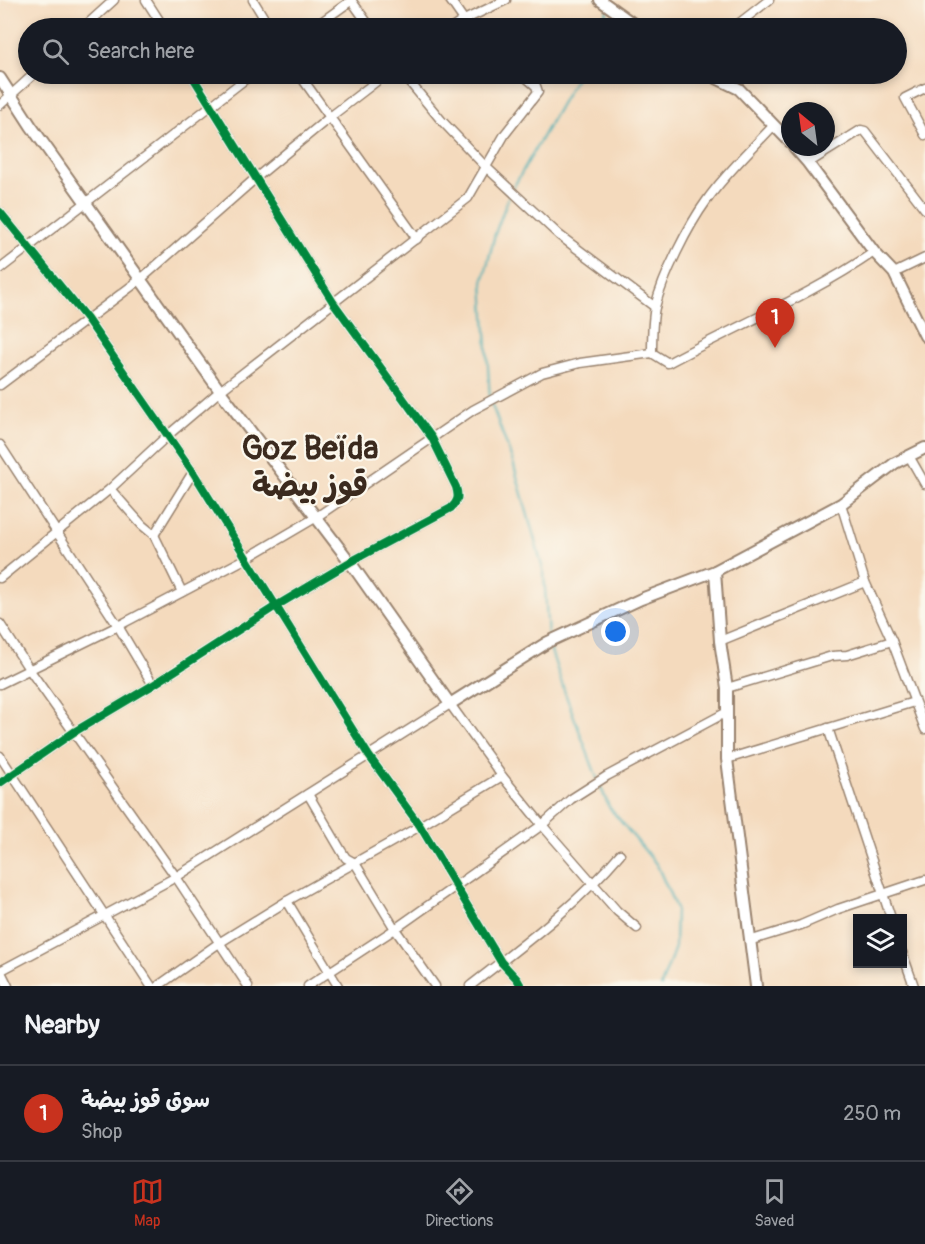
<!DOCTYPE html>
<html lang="en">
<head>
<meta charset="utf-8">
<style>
  :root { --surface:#171b24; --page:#20242c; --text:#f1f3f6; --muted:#9ea1a6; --line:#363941; --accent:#c8321e }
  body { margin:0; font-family:Pangolin,"Playpen Sans Arabic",sans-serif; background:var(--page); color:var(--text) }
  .controls { position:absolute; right:18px; bottom:18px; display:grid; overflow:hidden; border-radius:0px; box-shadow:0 3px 9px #0003 }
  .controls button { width:54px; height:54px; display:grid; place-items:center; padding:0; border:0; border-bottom:2px solid var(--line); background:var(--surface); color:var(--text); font:30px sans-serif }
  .compass { position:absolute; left:781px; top:102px; width:54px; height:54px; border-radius:50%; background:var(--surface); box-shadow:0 3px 9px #0003; rotate:331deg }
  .you { position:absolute; left:616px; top:632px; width:21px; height:21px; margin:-15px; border:4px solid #fff; border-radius:50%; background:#1a73e8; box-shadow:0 0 0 9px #1a73e833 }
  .badge { display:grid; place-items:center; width:39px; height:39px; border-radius:50%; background:var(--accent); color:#fff; font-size:20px; font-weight:700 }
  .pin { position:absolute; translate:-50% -50px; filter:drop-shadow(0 2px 3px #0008) }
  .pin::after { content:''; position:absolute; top:32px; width:21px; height:18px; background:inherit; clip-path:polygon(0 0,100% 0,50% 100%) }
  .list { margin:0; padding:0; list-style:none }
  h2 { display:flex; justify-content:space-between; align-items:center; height:78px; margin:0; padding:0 24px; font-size:26px }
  h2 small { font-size:20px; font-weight:400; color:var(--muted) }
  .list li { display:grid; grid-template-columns:39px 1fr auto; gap:18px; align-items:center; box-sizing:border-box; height:96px; padding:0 24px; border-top:2px solid var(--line) }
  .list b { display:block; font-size:22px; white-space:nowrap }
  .list p { margin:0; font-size:20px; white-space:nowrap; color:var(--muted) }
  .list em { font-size:20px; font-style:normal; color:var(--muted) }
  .icon { flex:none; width:33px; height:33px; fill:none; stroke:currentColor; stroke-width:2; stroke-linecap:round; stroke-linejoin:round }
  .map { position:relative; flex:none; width:925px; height:986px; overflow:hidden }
  .search { position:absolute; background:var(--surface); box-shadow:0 3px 9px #0003; left:18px; right:18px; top:18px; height:66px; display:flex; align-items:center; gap:15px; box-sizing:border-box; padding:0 21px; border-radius:33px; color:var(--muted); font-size:22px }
  .sheet { height:174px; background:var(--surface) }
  nav { display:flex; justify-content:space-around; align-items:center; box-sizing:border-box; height:84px; border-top:2px solid var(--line); background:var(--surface); font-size:16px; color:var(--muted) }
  nav a { display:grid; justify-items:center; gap:3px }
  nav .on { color:var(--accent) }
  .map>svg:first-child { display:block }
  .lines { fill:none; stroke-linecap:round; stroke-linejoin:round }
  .stream { stroke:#39abb2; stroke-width:2 }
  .minor-casing { stroke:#98826e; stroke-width:11 }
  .secondary-casing { stroke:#98826e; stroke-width:14 }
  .minor { stroke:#fff; stroke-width:8 }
  .secondary { stroke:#fff; stroke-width:10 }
  .cycleway-casing { stroke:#fbf7ec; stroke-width:11 }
  .cycleway { stroke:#00873e; stroke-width:8 }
  .labels { text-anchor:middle; stroke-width:4.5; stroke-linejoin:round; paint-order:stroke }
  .town-label { font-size:32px; font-weight:bold; fill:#3b2a1e; stroke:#fbf7ec }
</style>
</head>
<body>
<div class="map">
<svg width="925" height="986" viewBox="0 0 925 986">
  <rect width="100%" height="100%" fill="#fbf7ec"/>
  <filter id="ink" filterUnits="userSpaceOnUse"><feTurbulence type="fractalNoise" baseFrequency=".0167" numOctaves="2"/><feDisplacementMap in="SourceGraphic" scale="12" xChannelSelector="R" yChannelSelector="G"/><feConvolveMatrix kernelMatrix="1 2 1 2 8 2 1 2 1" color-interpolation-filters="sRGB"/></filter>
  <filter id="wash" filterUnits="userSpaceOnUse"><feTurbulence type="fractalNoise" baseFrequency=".008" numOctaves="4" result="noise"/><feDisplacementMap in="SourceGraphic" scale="24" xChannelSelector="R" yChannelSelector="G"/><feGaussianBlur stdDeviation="1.35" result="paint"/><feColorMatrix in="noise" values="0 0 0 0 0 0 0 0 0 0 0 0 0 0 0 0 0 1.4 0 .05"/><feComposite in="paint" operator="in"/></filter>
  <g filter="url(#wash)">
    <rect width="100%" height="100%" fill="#f4dabd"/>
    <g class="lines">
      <g class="stream">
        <path d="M599 28 608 9"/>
        <path d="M513 188 578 74"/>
        <path d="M510 193 495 234 483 282 490 400 513 462 544 573 548 637"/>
        <path d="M549 645 565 693 597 778"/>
        <path d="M599 783 609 807 657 865 676 908 675 947 661 986"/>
      </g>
    </g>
  </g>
  <g filter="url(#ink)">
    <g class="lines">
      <defs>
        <g id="minor">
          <path d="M146 0 164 28"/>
          <path d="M253 0 270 28"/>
          <path d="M351 0 371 28"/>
          <path d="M450 0 464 20 473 28"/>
          <path d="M83 28 114 0"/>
          <path d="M313 28 352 0"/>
          <path d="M452 28 464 20 506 0"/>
          <path d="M733 28 769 0"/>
          <path d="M299 74 417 239"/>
          <path d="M403 74 441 120 486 167 559 235 655 307"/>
          <path d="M925 88 905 98 925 135"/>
          <path d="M0 105 34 74"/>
          <path d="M808 163 861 130 865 131 925 209"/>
          <path d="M0 212 87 319 193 472 369 756 420 826 501 962 517 979 521 986"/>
          <path d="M0 269 252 74"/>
          <path d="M894 273 925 258"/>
          <path d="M652 353C652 338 652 322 655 307 663 276 688 226 707 200 726 173 752 149 774 125"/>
          <path d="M0 385 141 279 257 177 330 117 386 74"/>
          <path d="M0 445 118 626 153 685"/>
          <path d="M909 456 925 484"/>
          <path d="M110 489 142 525 154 535 182 592"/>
          <path d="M841 504 865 582 892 641 925 729"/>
          <path d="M154 535 193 472"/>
          <path d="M0 578 110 489 167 436 220 391 468 198 505 134 538 92 536 86 522 74"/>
          <path d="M0 624 29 669 176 877 248 986"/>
          <path d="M720 641 865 582"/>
          <path d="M0 684 118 626 247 558 315 518 473 410 542 373 580 363 652 353 668 363C736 326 810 296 874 252"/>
          <path d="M727 688 832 656 847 655 892 641"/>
          <path d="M828 728 891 918"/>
          <path d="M0 756 151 986"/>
          <path d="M727 759 914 702"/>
          <path d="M0 783 74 732 153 685 276 606 350 562 451 508C458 501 459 497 456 487L432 438 333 302 191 74"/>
          <path d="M308 794 342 852 346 858 355 863 395 929 435 986"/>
          <path d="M287 901 338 986"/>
          <path d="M752 940 801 925 838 909 925 880"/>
          <path d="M902 952 914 986"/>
          <path d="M0 970 8 986"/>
          <path d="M0 971 176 877 450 704 502 776 542 825 617 911 637 928"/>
          <path d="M158 986 219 943 287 901 420 826 502 776"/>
          <path d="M308 986 395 929 542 825 571 799 607 776 727 712"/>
          <path d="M470 986C524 944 575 907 620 854"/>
        </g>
        <g id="secondary">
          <path d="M600 0 639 28"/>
          <path d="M708 74 739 89 790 142"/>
          <path d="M0 78 31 126 220 391 350 562 450 704 548 642 641 599 715 571 841 504 895 463 925 448"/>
          <path d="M794 147 808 163 874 252 894 273 925 336"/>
          <path d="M715 571 720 641 727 688V759L756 986"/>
        </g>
      </defs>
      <use href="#minor" class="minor-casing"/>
      <use href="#secondary" class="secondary-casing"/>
      <use href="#minor" class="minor"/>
      <use href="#secondary" class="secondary"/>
      <defs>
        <g id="cycleway">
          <path d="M0 212 87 319 193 472 369 756 420 826 501 962 517 979 521 986"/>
          <path d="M0 783 74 732 153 685 276 606 350 562 451 508C458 501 459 497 456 487L432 438 333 302 191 74"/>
        </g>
      </defs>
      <use href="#cycleway" class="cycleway-casing"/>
      <use href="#cycleway" class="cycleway"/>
    </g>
  </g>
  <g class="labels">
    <g class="town-label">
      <text x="310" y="459">Goz Beïda<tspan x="310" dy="37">قوز بيضة</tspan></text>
    </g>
  </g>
</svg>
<div class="controls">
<button><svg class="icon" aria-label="layers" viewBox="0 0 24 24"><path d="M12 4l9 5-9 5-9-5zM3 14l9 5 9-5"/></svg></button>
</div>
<svg class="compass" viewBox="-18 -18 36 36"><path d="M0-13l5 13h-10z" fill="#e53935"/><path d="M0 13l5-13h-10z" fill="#9ea1a6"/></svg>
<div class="you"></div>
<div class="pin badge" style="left:775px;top:348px">1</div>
<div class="search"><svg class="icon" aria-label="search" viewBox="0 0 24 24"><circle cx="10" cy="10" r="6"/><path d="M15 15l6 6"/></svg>Search here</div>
</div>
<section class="sheet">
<h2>Nearby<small></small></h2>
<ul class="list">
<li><span class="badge">1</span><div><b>سوق قوز بيضة</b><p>Shop</p></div><em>250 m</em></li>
</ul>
</section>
<nav>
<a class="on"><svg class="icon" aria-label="map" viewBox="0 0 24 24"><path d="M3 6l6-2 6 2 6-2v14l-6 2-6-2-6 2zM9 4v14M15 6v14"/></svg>Map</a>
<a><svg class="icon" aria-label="directions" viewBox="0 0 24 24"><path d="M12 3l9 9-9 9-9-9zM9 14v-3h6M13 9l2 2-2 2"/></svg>Directions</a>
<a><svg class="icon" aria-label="saved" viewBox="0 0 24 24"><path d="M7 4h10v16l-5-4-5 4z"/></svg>Saved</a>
</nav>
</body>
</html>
